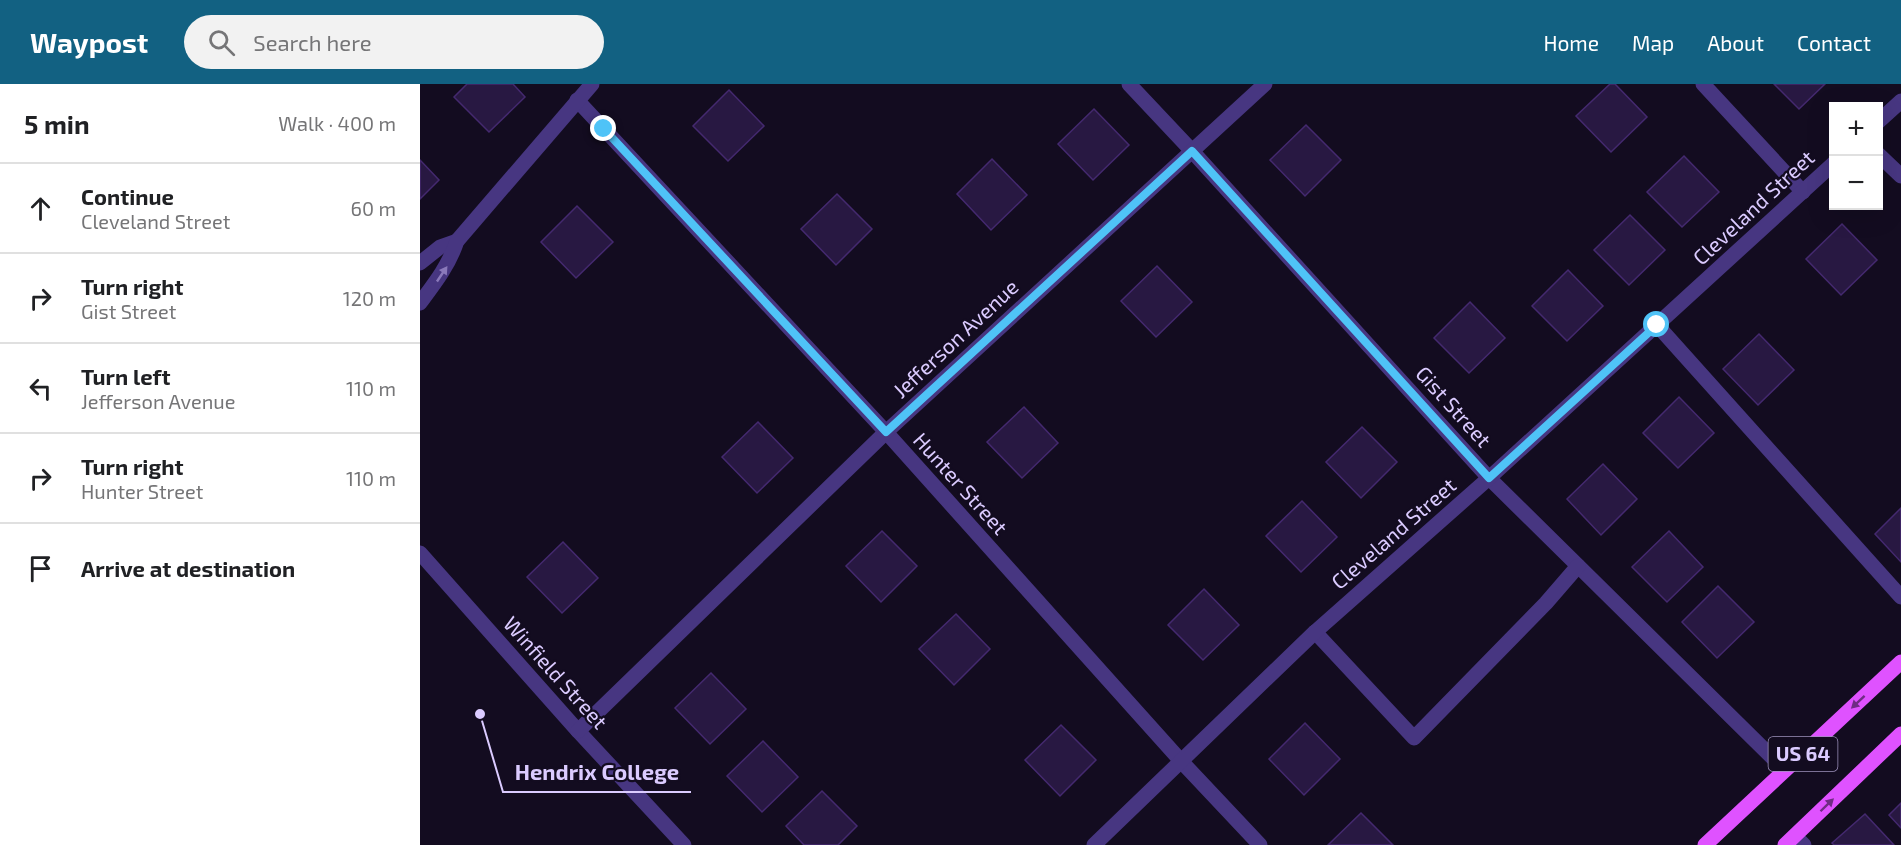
<!DOCTYPE html>
<html lang="en">
<head>
<meta charset="utf-8">
<style>
  :root { --surface:#fff; --page:#f2f2f2; --text:#202124; --muted:#757577; --line:#e0e0e0; --accent:#126182 }
  body { margin:0; font-family:"Exo 2",sans-serif; background:var(--page); color:var(--text) }
  .controls { position:absolute; right:18px; top:18px; display:grid; overflow:hidden; border-radius:0px; box-shadow:0 6px 24px #0002 }
  .controls button { width:54px; height:54px; display:grid; place-items:center; padding:0; border:0; border-bottom:2px solid var(--line); background:var(--surface); color:var(--text); font:30px sans-serif }
  .stop { position:absolute; width:18px; height:18px; margin:-14px; border:4px solid #4fc3f7; border-radius:50%; background:#fff }
  .stop.end { background:#4fc3f7; border-color:#fff; box-shadow:0 2px 6px #0008 }
  .list { margin:0; padding:0; list-style:none }
  h2 { display:flex; justify-content:space-between; align-items:center; height:78px; margin:0; padding:0 24px; font-size:26px }
  h2 small { font-size:20px; font-weight:400; color:var(--muted) }
  .list li { display:grid; grid-template-columns:39px 1fr auto; gap:18px; align-items:center; box-sizing:border-box; height:90px; padding:0 24px; border-top:2px solid var(--line) }
  .list b { display:block; font-size:22px; white-space:nowrap }
  .list p { margin:0; font-size:20px; white-space:nowrap; color:var(--muted) }
  .list em { font-size:20px; font-style:normal; color:var(--muted) }
  .icon { flex:none; width:33px; height:33px; fill:none; stroke:currentColor; stroke-width:2; stroke-linecap:round; stroke-linejoin:round }
  .map { position:relative; flex:none; width:1481px; height:761px; overflow:hidden }
  header { display:flex; align-items:center; gap:36px; box-sizing:border-box; height:84px; padding:0 30px; background:var(--accent); color:#fff }
  header strong { font-size:28px }
  nav { display:flex; gap:33px; margin-inline-start:auto; font-size:21px }
  .search { width:420px; height:54px; background:var(--page); display:flex; align-items:center; gap:15px; box-sizing:border-box; padding:0 21px; border-radius:33px; color:var(--muted); font-size:22px }
  main { display:flex }
  aside { flex:1; background:var(--surface) }
  .map>svg:first-child { display:block }
  .building { fill:#281842; stroke:#44296f; stroke-width:1.5 }
  .lines { fill:none; stroke-linecap:round; stroke-linejoin:round }
  .minor { stroke:#473681; stroke-width:15 }
  .major { stroke:#df52ff; stroke-width:15 }
  .oneway { fill:#8a79ba }
  .oneway2 { fill:#6f2c84 }
  .route { stroke:#4fc3f7; stroke-width:8 }
  .labels { text-anchor:middle; stroke-width:4.5; stroke-linejoin:round; paint-order:stroke }
  .shield { fill:#130c20; stroke:#9f92bc; stroke-width:1.5 }
  .shield-label { font-size:20px; font-weight:bold; fill:#dbcbff }
  .street-label { font-size:21px; fill:#dbcbff; stroke:#130c20 }
  .leader { fill:none; stroke:#dbcbff; stroke-width:2 }
  .callout-dot { fill:#dbcbff; stroke:#130c20; stroke-width:2 }
  .callout-label { font-size:22px; text-anchor:middle; font-weight:bold; fill:#dbcbff; stroke:#130c20; stroke-width:4.5; stroke-linejoin:round; paint-order:stroke }
</style>
</head>
<body>
<header>
<strong>Waypost</strong>
<div class="search"><svg class="icon" aria-label="search" viewBox="0 0 24 24"><circle cx="10" cy="10" r="6"/><path d="M15 15l6 6"/></svg>Search here</div>
<nav><a>Home</a><a>Map</a><a>About</a><a>Contact</a></nav>
</header>
<main>
<aside>
<h2>5 min<small>Walk · 400 m</small></h2>
<ul class="list">
<li><svg class="icon" aria-label="ahead" viewBox="0 0 24 24"><path d="M12 20V5M6 11l6-6 6 6"/></svg><div><b>Continue</b><p>Cleveland Street</p></div><em>60 m</em></li>
<li><svg class="icon" aria-label="right" viewBox="0 0 24 24"><path d="M7 20v-9h11M14 6l5 5-5 5"/></svg><div><b>Turn right</b><p>Gist Street</p></div><em>120 m</em></li>
<li><svg class="icon" aria-label="left" viewBox="0 0 24 24"><path d="M17 20v-9H6M10 6l-5 5 5 5"/></svg><div><b>Turn left</b><p>Jefferson Avenue</p></div><em>110 m</em></li>
<li><svg class="icon" aria-label="right" viewBox="0 0 24 24"><path d="M7 20v-9h11M14 6l5 5-5 5"/></svg><div><b>Turn right</b><p>Hunter Street</p></div><em>110 m</em></li>
<li><svg class="icon" aria-label="arrive" viewBox="0 0 24 24"><path d="M6 21V4h12l-3 4 3 4H6"/></svg><div><b>Arrive at destination</b></div></li>
</ul>
</aside>
<div class="map">
<svg width="1481" height="761" viewBox="0 0 1481 761">
  <rect width="100%" height="100%" fill="#130c20"/>
  <g class="building">
    <path d="M47 0H93L105 13 69 48 34 13Z"/>
    <path d="M1190 0H1195L1227 33 1191 68 1156 32Z"/>
    <path d="M1354 0H1405L1379 25Z"/>
    <path d="M309 6 344 42 308 77 273 42Z"/>
    <path d="M674 25 709 61 673 96 638 60Z"/>
    <path d="M886 41 921 76 885 112 850 76Z"/>
    <path d="M1264 72 1299 108 1262 143 1227 108Z"/>
    <path d="M572 75 607 111 571 146 537 110Z"/>
    <path d="M0 76 19 96 0 115Z"/>
    <path d="M417 110 452 145 416 181 381 145Z"/>
    <path d="M157 122 193 158 156 194 121 158Z"/>
    <path d="M1210 131 1245 166 1209 201 1174 166Z"/>
    <path d="M1422 140 1457 176 1421 211 1386 175Z"/>
    <path d="M737 182 772 218 736 253 701 217Z"/>
    <path d="M1148 186 1183 222 1147 257 1112 222Z"/>
    <path d="M1050 218 1085 254 1049 289 1014 254Z"/>
    <path d="M1339 250 1374 286 1338 321 1303 285Z"/>
    <path d="M1259 313 1294 349 1258 384 1223 349Z"/>
    <path d="M604 323 638 359 602 394 567 358Z"/>
    <path d="M338 338 373 374 337 409 302 373Z"/>
    <path d="M942 343 977 378 941 414 906 378Z"/>
    <path d="M1183 380 1217 415 1181 451 1147 415Z"/>
    <path d="M882 417 917 453 881 488 846 452Z"/>
    <path d="M1481 424V478L1455 450Z"/>
    <path d="M462 447 497 482 461 518 426 482Z"/>
    <path d="M1249 447 1283 483 1247 518 1212 483Z"/>
    <path d="M143 458 178 494 142 529 107 493Z"/>
    <path d="M1298 502 1334 538 1297 574 1262 538Z"/>
    <path d="M784 505 819 541 783 576 748 541Z"/>
    <path d="M536 530 570 565 534 601 499 565Z"/>
    <path d="M291 589 326 625 290 660 255 624Z"/>
    <path d="M885 639 920 675 884 711 849 675Z"/>
    <path d="M641 641 676 676 640 712 605 676Z"/>
    <path d="M343 657 378 693 342 728 307 692Z"/>
    <path d="M402 707 437 742 418 761H384L366 742Z"/>
    <path d="M1481 719V744L1469 731Z"/>
    <path d="M941 729 973 761H908Z"/>
    <path d="M1445 730 1474 761H1414L1412 759Z"/>
  </g>
  <g class="lines">
    <g class="minor">
      <path d="M709 0 772 67 1069 394 1365 686"/>
      <path d="M1283 0 1383 108"/>
      <path d="M157 16 466 348 761 677 840 761"/>
      <path d="M1458 38 1481 17"/>
      <path d="M1458 70 1481 92"/>
      <path d="M0 179 20 163 37 157"/>
      <path d="M0 219C15 199 29 181 37 157L172 0"/>
      <path d="M1237 241 1481 513"/>
      <path d="M0 469 158 647 264 761"/>
      <path d="M895 548 994 654 1126 519 1158 482"/>
      <path d="M158 647 466 348 845 0"/>
      <path d="M1375 752 1384 761"/>
      <path d="M674 761 895 548 1069 394 1414 79"/>
    </g>
    <g class="major">
      <path d="M1285 761 1481 578"/>
      <path d="M1365 761 1481 650"/>
    </g>
  </g>
  <defs><path id="oneway-solid" d="M-6-.8H1V-3.2L6.5 0L1 3.2V.8H-6Z" transform="scale(1.5)"/></defs>
  <use class="oneway" href="#oneway-solid" transform="translate(22 190) rotate(-56)"/>
  <g class="oneway2">
    <use href="#oneway-solid" transform="translate(1438 618) rotate(137)"/>
    <use href="#oneway-solid" transform="translate(1407 721) rotate(-44)"/>
  </g>
  <g class="lines">
    <path class="route" d="M184 45 466 348 772 67 1069 394 1237 241"/>
  </g>
  <g class="labels">
    <rect class="shield" x="1348.5" y="653" width="69" height="34" rx="4.5"/>
    <g class="shield-label">
      <text x="1383" y="677">US 64</text>
    </g>
    <g class="street-label">
      <text transform="translate(1334 124) rotate(-43)" y="7">Cleveland Street</text>
      <text transform="translate(536 255) rotate(-43)" y="7">Jefferson Avenue</text>
      <text transform="translate(1033 323) rotate(48)" y="7">Gist Street</text>
      <text transform="translate(540 400) rotate(48)" y="7">Hunter Street</text>
      <text transform="translate(974 450) rotate(-41)" y="7">Cleveland Street</text>
      <text transform="translate(135 589) rotate(48)" y="7">Winfield Street</text>
    </g>
  </g>
  <path class="leader" d="M60 630L83 708H271"/>
  <circle class="callout-dot" cx="60" cy="630" r="6"/>
  <g class="callout-label">
    <text x="177" y="696">Hendrix College</text>
  </g>
</svg>
<div class="controls">
<button>+</button>
<button>−</button>
</div>
<div class="stop" style="left:1237px;top:241px"></div>
<div class="stop end" style="left:184px;top:45px"></div>
</div>
</main>
</body>
</html>
